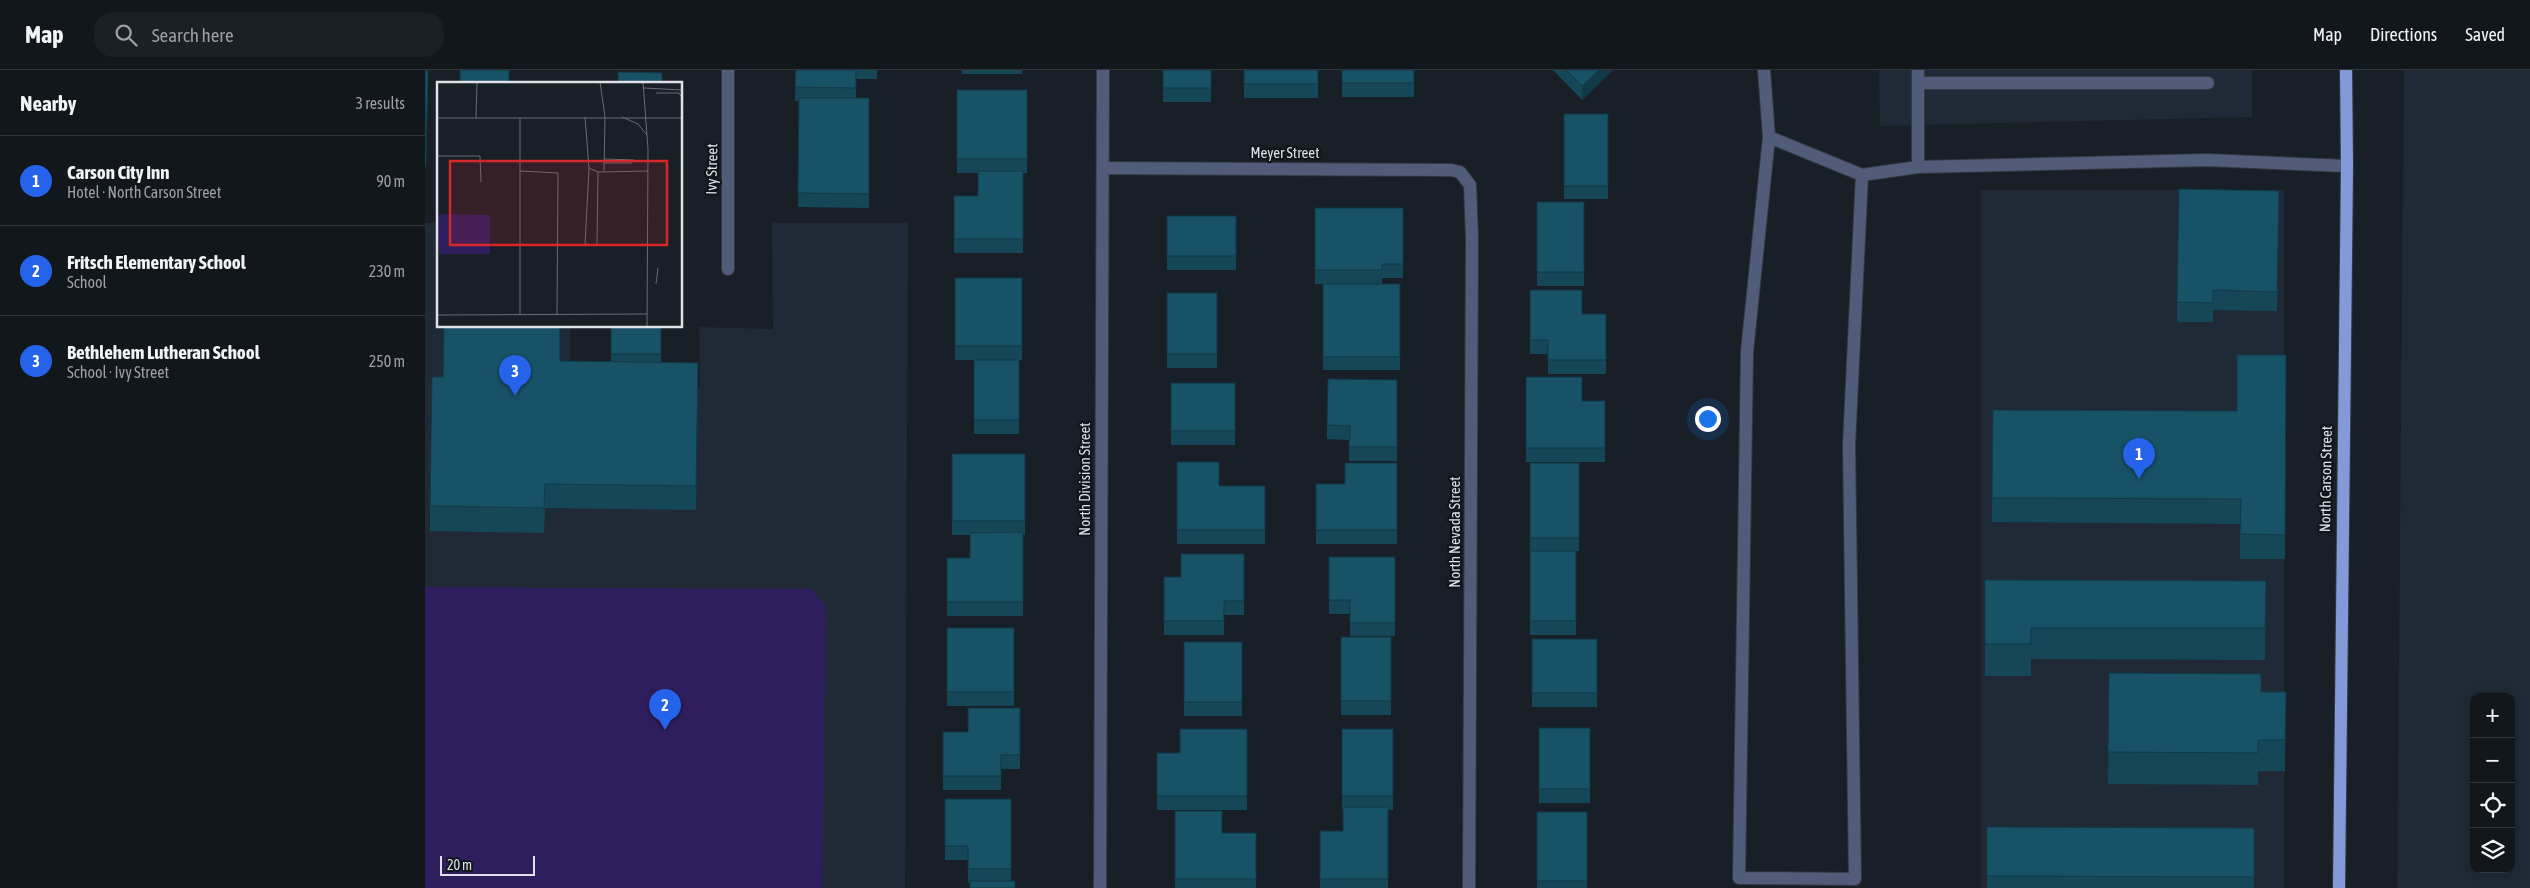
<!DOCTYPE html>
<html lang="en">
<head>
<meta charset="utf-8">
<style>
  :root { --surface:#12171c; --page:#1b2025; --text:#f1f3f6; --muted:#9c9fa3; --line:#31363b; --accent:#2563eb }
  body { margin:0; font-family:"Asap Condensed",sans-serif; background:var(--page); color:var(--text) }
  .controls { position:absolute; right:15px; bottom:15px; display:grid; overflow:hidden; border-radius:10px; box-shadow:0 2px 12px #0003 }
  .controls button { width:45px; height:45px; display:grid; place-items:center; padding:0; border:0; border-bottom:1px solid var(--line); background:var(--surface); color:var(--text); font:25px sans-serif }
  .scale { position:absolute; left:15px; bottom:12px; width:95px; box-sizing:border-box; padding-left:5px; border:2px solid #dee2e7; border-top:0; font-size:14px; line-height:18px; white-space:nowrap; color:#dee2e7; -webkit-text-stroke:4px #0f161c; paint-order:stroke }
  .you { position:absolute; left:1282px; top:348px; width:18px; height:18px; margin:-12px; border:4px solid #fff; border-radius:50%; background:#1a73e8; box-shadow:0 0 0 8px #1a73e833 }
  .badge { display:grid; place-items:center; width:32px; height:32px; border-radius:50%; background:var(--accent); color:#fff; font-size:16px; font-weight:700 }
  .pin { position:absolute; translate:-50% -41px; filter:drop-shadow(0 1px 2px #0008) }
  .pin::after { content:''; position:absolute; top:26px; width:18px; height:15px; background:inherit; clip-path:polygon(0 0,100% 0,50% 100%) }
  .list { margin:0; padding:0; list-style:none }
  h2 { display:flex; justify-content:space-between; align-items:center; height:65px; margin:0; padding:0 20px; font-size:21px }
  h2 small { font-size:16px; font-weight:400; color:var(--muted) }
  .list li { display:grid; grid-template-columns:32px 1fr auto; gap:15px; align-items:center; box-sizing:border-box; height:90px; padding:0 20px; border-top:1px solid var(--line) }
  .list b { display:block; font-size:19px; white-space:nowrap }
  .list p { margin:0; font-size:16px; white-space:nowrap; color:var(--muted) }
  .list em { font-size:16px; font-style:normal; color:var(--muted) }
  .icon { flex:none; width:28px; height:28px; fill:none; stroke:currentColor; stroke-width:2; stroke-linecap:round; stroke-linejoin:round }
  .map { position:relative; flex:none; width:2105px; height:818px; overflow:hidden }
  header { display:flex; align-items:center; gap:30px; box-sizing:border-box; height:70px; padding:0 25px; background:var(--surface); border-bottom:1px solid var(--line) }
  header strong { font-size:24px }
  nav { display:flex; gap:28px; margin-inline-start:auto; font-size:18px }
  .search { width:350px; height:45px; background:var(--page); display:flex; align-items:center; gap:12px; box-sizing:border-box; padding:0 18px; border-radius:20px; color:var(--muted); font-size:19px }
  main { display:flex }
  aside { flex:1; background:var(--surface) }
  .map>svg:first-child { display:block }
  .built { fill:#1f2a36; fill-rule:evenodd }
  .green { fill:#2f1e5e }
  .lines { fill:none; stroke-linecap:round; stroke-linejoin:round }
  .service-casing { stroke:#343a41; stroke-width:14 }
  .minor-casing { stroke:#343a41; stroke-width:14 }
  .primary-casing { stroke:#343a41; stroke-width:14 }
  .service { stroke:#515c7a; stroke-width:12 }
  .minor { stroke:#515c7a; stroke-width:12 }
  .primary { stroke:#8399d8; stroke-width:12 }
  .wall { fill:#154759 }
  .shaded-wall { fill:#113948 }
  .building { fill:#185267; stroke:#113948 }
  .labels { text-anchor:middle; stroke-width:4.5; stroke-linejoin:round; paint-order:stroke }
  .street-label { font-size:15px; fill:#dee2e7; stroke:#0f161c }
  .inset-road { fill:none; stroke:#676d73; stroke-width:1 }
  .view { fill:#d62828; fill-opacity:0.15; stroke:#d62828; stroke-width:2.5 }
  .inset-edge { fill:none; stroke:#dee2e7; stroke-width:2.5 }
</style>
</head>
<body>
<header>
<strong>Map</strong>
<div class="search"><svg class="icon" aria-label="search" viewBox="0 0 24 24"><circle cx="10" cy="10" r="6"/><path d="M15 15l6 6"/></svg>Search here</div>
<nav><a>Map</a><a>Directions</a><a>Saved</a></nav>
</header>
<main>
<aside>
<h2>Nearby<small>3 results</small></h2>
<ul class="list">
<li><span class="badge">1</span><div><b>Carson City Inn</b><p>Hotel · North Carson Street</p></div><em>90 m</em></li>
<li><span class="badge">2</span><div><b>Fritsch Elementary School</b><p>School</p></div><em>230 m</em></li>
<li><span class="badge">3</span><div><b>Bethlehem Lutheran School</b><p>School · Ivy Street</p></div><em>250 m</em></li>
</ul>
</aside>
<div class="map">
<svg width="2105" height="818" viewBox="0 0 2105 818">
  <rect width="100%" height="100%" fill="#181f26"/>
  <g class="built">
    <path d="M1454 0H1827V47L1455 56Z"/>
    <path d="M1979 0H2105V818H1972ZM2049 627H2086V799H2049Z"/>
    <rect x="1556" y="120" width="303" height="698"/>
    <path d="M0 153H14V256H146L145 317 275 318 274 257 348 259 347 153H483L480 818H0Z"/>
  </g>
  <path class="green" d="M0 517 386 519 400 535 401 547 397 818H0Z"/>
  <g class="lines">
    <defs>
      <g id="service">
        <path d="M1493 13H1783"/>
        <path d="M1493 97V0"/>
      </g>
      <g id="minor">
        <path d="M1339 0 1344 67 1322 282 1314 808 1430 809 1424 375 1437 105"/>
        <path d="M1344 67 1437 105 1493 97 1782 90 1922 96"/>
        <path d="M678 98 1026 100 1035 102 1045 115 1047 168 1044 818"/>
        <path d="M303 199V0"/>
        <path d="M675 818 678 0"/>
      </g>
      <path id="primary" d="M1914 818 1922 96 1921 0"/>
    </defs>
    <use href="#service" class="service-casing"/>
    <use href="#minor" class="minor-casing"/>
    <use href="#primary" class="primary-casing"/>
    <use href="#service" class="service"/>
    <use href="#minor" class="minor"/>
    <use href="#primary" class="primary"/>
  </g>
  <g class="wall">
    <path d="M0 0 3 11 1 97H0Z"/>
    <path d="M371 0H452V9H431V28H444V138L373 137 374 31H370Z"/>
    <rect x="537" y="0" width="60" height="4"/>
    <rect x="738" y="0" width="48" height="32"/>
    <rect x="819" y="0" width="74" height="28"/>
    <rect x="917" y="0" width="72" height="27"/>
    <path d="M1128 0H1188L1157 30Z"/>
    <path d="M532 20H602V103H598V183H529V126H553V103H532Z"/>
    <rect x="1139" y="44" width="44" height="85"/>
    <rect x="1112" y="132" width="47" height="84"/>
    <path d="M890 138H978V208H957V214H890Z"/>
    <path d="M1854 141 1852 241 1788 240V252H1752V232Z"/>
    <rect x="742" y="146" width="69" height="54"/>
    <rect x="530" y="208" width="67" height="82"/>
    <rect x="898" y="214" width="77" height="86"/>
    <path d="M1105 220 1157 244H1181V304H1123V284H1105Z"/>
    <rect x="742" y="223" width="50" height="75"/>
    <path d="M186 256H236V292L273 317 271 440 120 438 119 463 5 461V436L18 307 135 291H186Z"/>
    <path d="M1861 285 1860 489H1815V454L1567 452 1568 340 1812 341Z"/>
    <rect x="549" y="290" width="45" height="74"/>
    <path d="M1101 307 1157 331H1180V392H1101Z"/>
    <path d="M972 310V391H924V370L902 369V355Z"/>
    <rect x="746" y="313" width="64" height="62"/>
    <path d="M527 384H600V465H598V546H522V488H545V465H527Z"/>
    <path d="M752 392 794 416H840V474H752Z"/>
    <path d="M972 393V474H891V414H920Z"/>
    <path d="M1105 393H1154V481H1151V565H1105Z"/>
    <path d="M819 484V545H799V565H739V507H756Z"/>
    <path d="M904 487H970V566H925V544H904Z"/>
    <path d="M1560 510 1841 511 1840 590 1606 589V606H1560Z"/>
    <rect x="522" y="558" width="67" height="78"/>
    <rect x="916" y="567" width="50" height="78"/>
    <rect x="1107" y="569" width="65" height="68"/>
    <rect x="759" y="572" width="58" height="74"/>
    <path d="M1684 603 1836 622H1861L1860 701H1833V715L1683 714Z"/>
    <path d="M595 638V699H576V720H518V662H543Z"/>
    <rect x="1114" y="658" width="51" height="75"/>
    <path d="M822 659V740H732V683H755Z"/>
    <path d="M917 659H968V740H963V818H895V761H918V740H917Z"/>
    <path d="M520 729H586V811L543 813V790H520Z"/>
    <path d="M750 741 797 763H831V818H750Z"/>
    <rect x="1112" y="742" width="50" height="76"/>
    <path d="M1562 757 1829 758V818H1562Z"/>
  </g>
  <g class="shaded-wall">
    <path d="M1174 0H1188L1157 30V16Z"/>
    <path d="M273 293V317L271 440V416Z"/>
  </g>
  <g class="building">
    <path d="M0 0H3L1 83H0Z"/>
    <rect x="35" y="0" width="49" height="14"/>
    <path d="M371 0H431V18L370 17Z"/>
    <rect x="738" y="0" width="48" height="18"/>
    <rect x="819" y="0" width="74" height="14"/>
    <rect x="917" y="0" width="72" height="13"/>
    <path d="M1141 0H1174L1157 16Z"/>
    <path d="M193 2 237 3V14H193Z"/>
    <rect x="532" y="20" width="70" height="69"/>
    <path d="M374 28H444V124L373 123Z"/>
    <rect x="1139" y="44" width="44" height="72"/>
    <path d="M553 101H598V169H529V126H553Z"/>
    <path d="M1754 119 1854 121 1852 222 1788 220V233L1752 232Z"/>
    <rect x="1112" y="132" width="47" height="70"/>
    <path d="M890 138H978V194H957V200H890Z"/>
    <rect x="742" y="146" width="69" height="40"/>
    <rect x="530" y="208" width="67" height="68"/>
    <rect x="898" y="214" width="77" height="73"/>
    <path d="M1105 220H1157V244H1181V290H1123V270H1105Z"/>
    <rect x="742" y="223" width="50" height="61"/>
    <path d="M19 256H135V291L273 293 271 416 120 414 119 438 5 436 7 307H18Z"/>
    <rect x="186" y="256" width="50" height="28"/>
    <path d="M1812 285H1861L1860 465 1815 464 1816 429 1567 428 1568 340 1812 341Z"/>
    <rect x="549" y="290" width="45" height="60"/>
    <path d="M1101 307H1157V331H1180V378H1101Z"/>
    <path d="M903 309 972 310V377H924L925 356 902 355Z"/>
    <rect x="746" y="313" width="64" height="48"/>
    <rect x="527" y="384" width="73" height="67"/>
    <path d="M752 392H794V416H840V460H752Z"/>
    <path d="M920 393H972V460H891V414H920Z"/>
    <rect x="1105" y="393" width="49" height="75"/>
    <path d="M598 462V532H522V488H545V463Z"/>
    <rect x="1105" y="481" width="46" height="70"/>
    <path d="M756 484H819V531H799V551H739V507H756Z"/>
    <path d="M904 487H970V553H925V530H904Z"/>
    <path d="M1560 510 1841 511 1840 558H1606V574H1560Z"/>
    <rect x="522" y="558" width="67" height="64"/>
    <rect x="916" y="567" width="50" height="64"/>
    <rect x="1107" y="569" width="65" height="54"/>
    <rect x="759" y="572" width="58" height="60"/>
    <path d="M1684 603 1836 604V622H1861L1860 670H1833V683L1683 682Z"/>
    <path d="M543 638H595V685H576V706H518V662H543Z"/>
    <rect x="1114" y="658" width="51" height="61"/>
    <path d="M755 659H822V726H732V683H755Z"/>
    <rect x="917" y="659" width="51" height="67"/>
    <path d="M520 729H586V799H543V776H520Z"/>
    <path d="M918 737H963V809H895V761H918Z"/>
    <path d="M750 741H797V763H831V809H750Z"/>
    <rect x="1112" y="742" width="50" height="69"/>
    <path d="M1562 757 1829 758V807L1562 806Z"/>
    <rect x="545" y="811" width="45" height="7"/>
  </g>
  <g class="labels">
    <g class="street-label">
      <text x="860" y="88">Meyer Street</text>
      <text transform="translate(287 99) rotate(-89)" y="5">Ivy Street</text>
      <text transform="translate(660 409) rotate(-90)" y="5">North Division Street</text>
      <text transform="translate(1901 409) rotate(-89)" y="5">North Carson Street</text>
      <text transform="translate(1030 462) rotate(-90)" y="5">North Nevada Street</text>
    </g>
  </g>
  <g transform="translate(12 12)">
    <rect width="245" height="245" fill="#181f26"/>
    <path d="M3 132 53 133V172H2L0 134Z" fill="#2f1e5e"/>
    <path class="inset-road" d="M163 0 168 35 167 89M206 0 211 67 210 245M207 6 245 8M219 11H242L245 16M148 35 152 86 148 162 160 163 161 90M185 35 201 42 210 53M0 36H245M39 36 40 0M0 74H43L44 100M167 77 197 78M167 81H195M152 86 161 90 211 89M83 89 121 91 120 233M219 202 221 186M0 233 210 232M83 233V36"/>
    <path class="view" d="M13 79H230V163H13Z"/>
    <rect width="245" height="245" class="inset-edge"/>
  </g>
</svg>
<div class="controls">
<button>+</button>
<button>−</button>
<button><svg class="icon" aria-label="locate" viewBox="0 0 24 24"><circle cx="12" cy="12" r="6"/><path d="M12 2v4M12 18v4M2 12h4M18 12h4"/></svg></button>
<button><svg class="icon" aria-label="layers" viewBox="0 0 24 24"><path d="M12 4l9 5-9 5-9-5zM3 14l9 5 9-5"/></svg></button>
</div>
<div class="scale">20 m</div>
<div class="you"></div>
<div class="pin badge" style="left:1714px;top:409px">1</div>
<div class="pin badge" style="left:240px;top:660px">2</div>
<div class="pin badge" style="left:90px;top:326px">3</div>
</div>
</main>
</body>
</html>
